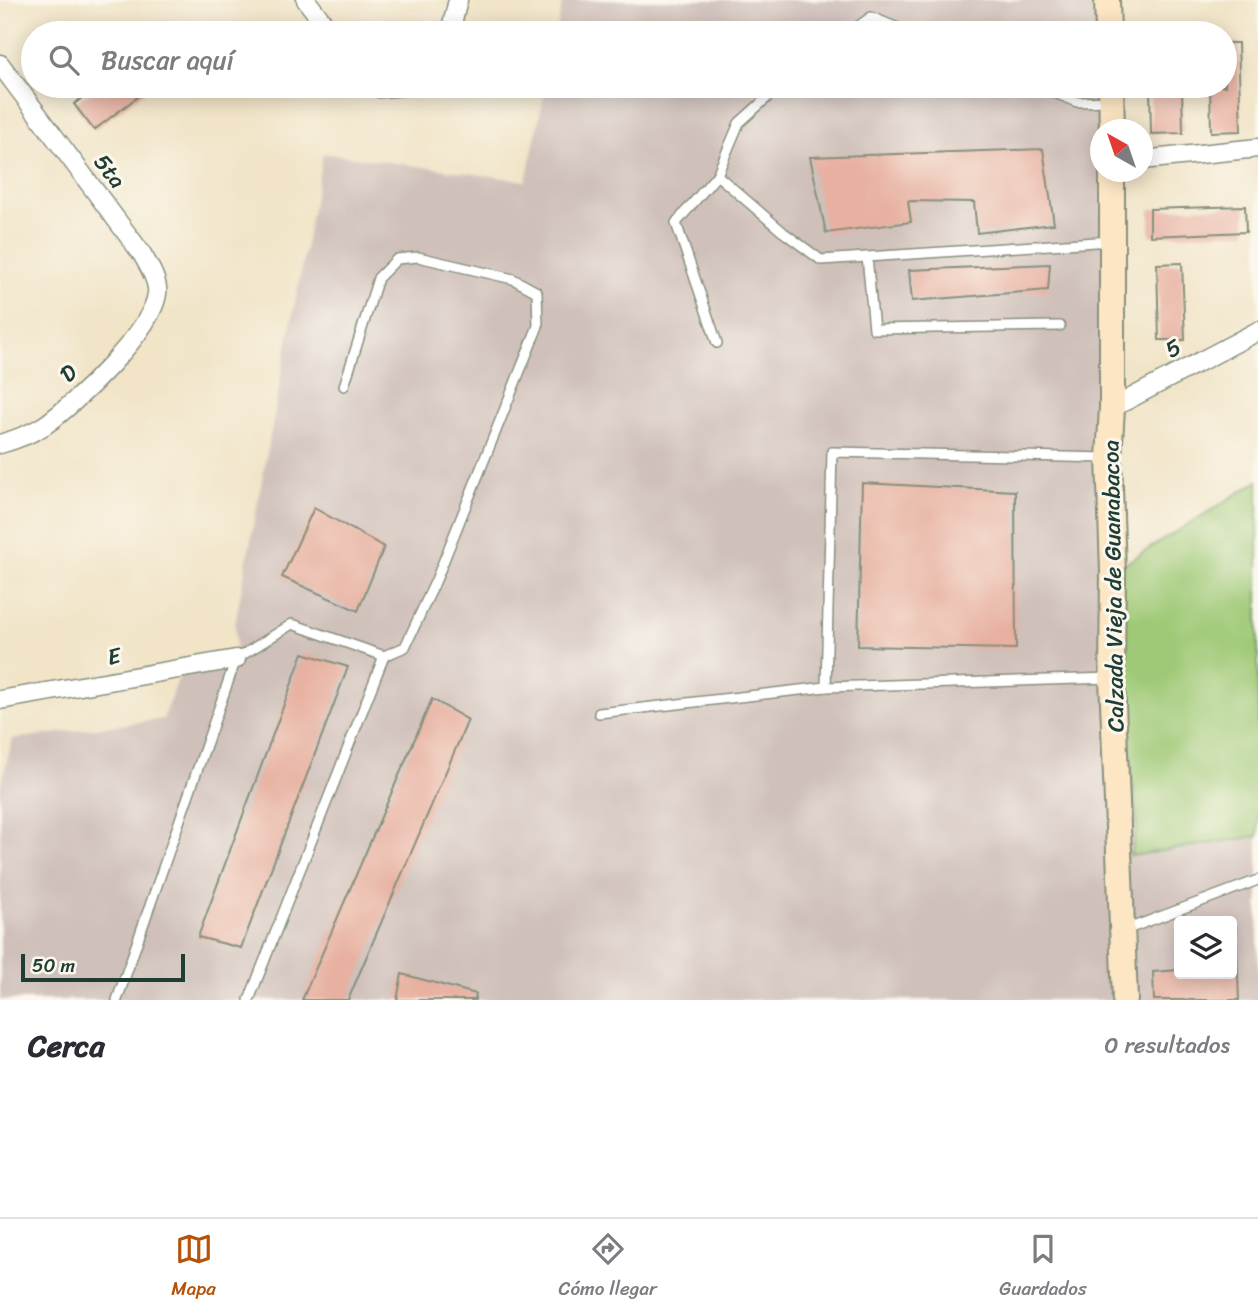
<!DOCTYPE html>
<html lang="es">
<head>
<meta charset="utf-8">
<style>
  :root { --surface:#fff; --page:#f2f2f3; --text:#2b2b33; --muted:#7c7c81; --line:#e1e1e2; --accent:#b45309 }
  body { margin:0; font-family:Sriracha,sans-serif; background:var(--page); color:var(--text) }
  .controls { position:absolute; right:21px; bottom:21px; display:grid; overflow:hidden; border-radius:7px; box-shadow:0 4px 18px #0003 }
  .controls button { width:63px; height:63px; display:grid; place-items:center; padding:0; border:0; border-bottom:2px solid var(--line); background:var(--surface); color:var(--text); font:35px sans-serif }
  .compass { position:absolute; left:1090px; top:119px; width:63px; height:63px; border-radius:50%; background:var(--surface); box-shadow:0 4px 18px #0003; rotate:320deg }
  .scale { position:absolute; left:21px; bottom:18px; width:164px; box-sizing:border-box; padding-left:7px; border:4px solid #1f3d34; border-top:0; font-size:19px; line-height:24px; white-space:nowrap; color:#1f3d34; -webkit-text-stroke:5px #fbf7ec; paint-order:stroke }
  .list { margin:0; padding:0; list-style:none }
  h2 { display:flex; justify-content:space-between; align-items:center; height:91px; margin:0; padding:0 28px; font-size:30px }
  h2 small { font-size:23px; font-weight:400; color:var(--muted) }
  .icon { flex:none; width:38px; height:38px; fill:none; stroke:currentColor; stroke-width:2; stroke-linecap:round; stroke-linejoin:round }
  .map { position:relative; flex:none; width:1258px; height:1000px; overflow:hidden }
  .search { position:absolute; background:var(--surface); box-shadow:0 4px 18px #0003; left:21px; right:21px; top:21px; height:77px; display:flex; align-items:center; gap:18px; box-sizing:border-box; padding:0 24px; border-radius:38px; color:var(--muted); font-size:26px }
  .sheet { height:217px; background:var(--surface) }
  nav { display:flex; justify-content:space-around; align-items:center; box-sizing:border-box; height:98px; border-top:2px solid var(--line); background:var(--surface); font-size:19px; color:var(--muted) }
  nav a { display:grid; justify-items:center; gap:4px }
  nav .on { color:var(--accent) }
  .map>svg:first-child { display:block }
  .industrial { fill:#cfc0ba; fill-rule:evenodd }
  .green { fill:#9fc976; stroke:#5f8355; stroke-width:2 }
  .building { fill:#e7b0a0 }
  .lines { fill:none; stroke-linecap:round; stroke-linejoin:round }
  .service-casing { stroke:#88907e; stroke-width:12 }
  .minor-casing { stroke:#88907e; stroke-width:21 }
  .secondary-casing { stroke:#88907e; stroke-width:28 }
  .service { stroke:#fff; stroke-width:9 }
  .minor { stroke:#fff; stroke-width:18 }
  .secondary { stroke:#fce6c4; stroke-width:24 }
  .labels { text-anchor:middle; stroke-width:6; stroke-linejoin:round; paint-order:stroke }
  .street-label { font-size:23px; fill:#1f3d34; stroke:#fbf7ec }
</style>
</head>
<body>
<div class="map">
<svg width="1258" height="1000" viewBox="0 0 1258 1000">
  <rect width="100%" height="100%" fill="#fbf7ec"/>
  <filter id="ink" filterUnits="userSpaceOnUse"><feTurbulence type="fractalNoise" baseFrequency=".0143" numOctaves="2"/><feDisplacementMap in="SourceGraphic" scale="14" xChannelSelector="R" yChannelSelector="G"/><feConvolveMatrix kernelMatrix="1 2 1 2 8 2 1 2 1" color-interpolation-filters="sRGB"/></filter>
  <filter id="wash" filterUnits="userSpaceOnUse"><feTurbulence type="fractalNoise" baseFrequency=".00686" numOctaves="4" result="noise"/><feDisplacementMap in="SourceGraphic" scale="28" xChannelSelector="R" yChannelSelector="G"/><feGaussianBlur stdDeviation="1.57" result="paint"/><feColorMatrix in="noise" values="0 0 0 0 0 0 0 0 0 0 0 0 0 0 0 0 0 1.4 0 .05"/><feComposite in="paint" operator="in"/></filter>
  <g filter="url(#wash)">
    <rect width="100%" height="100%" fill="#f1e4c7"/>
    <g class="industrial">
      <path d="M563 0H1107L1108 33H556Z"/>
      <path d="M546 86H1111L1100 130V172L1137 829 1130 856 1258 836V1000H0V786L13 739 163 719 182 669 236 659 235 624 323 153 526 181ZM1179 921H1232V974H1179Z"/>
    </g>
    <path class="green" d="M1258 481V836L1130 856 1137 829 1113 571Z"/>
    <g id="blocks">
      <g class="building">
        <path d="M1225 43H1238L1241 131 1211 132 1210 86H1225Z"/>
        <path d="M98 86H152L94 130 74 104Z"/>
        <path d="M1150 86H1182L1183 133 1151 134Z"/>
        <path d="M1043 149 1054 224 977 233 974 202 908 201 911 222 826 233 810 157Z"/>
        <path d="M1245 206 1246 232 1150 236V209Z"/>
        <path d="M1182 263 1185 340H1159L1157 264Z"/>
        <path d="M1050 264 1048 290 912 301 909 270Z"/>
        <path d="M862 483 1015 491 1016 649 858 646Z"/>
        <path d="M314 508 384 547 358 611 282 577Z"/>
        <path d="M303 653 348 667 241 948 198 937Z"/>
        <path d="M432 699 468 720 348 1000H302Z"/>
        <path d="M1232 926H1236L1239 1000H1154L1153 972 1179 970V974H1232Z"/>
        <path d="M402 974 476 994 475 1000H397Z"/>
      </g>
    </g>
  </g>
  <g filter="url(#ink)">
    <use href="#blocks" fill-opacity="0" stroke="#88907e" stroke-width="2"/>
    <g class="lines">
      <defs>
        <g id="service">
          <path d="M849 33 871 17 910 33"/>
          <path d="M780 86 739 123 717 175 783 232 821 260 1111 241"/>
          <path d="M1038 86 1077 102 1109 101"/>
          <path d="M717 175 676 223 717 343"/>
          <path d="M867 257 874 329 1060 326"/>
          <path d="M826 687 1111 678"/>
          <path d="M599 713 826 687 832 452 1108 458"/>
          <path d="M1125 930 1258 880"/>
          <path d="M117 1000 236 659 292 624 384 656 405 647 436 580 538 326 537 292 513 279 418 257 397 259 378 278 344 386"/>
          <path d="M249 1000 384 656"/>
        </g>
        <g id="minor">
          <path d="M306 0 331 33"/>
          <path d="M450 33 458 0"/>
          <path d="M0 64 142 254C148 265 159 281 157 294 152 331 75 404 45 425 33 433 14 440 0 444"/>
          <path d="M376 86 379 88 406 86"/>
          <path d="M1142 160 1258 148"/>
          <path d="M1112 408 1258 331"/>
          <path d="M0 700 236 659"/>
        </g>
        <g id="secondary">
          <path d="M1107 0 1108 33"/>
          <path d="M1111 86 1112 130"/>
          <path d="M1112 172V408L1109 458 1113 571 1112 678 1125 1000"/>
        </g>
      </defs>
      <use href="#service" class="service-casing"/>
      <use href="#minor" class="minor-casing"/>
      <use href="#secondary" class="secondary-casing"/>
      <use href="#service" class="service"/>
      <use href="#minor" class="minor"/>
      <use href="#secondary" class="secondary"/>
    </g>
  </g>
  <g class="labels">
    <g class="street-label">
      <text transform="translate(110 171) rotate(53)" y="8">5ta</text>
      <text transform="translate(1173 348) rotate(-28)" y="8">5</text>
      <text transform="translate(68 373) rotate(-43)" y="8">D</text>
      <text transform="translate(1113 586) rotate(-91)" y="8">Calzada Vieja de Guanabacoa</text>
      <text transform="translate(114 656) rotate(-10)" y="8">E</text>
    </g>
  </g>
</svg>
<div class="controls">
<button><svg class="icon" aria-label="layers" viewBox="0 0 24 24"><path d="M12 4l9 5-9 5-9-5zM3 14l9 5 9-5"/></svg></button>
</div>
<svg class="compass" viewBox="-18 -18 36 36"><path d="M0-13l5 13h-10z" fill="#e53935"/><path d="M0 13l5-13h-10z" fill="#7c7c81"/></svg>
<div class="scale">50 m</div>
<div class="search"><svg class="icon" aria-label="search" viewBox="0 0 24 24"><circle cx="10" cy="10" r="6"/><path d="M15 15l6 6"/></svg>Buscar aquí</div>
</div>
<section class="sheet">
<h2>Cerca<small>0 resultados</small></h2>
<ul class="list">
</ul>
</section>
<nav>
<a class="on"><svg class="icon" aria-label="map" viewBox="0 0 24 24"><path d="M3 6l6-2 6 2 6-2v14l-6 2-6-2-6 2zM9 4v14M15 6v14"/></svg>Mapa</a>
<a><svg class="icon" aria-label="directions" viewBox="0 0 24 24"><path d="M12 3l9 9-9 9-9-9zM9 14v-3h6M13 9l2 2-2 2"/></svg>Cómo llegar</a>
<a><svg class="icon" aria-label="saved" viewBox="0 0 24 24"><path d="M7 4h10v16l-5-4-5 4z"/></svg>Guardados</a>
</nav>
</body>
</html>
